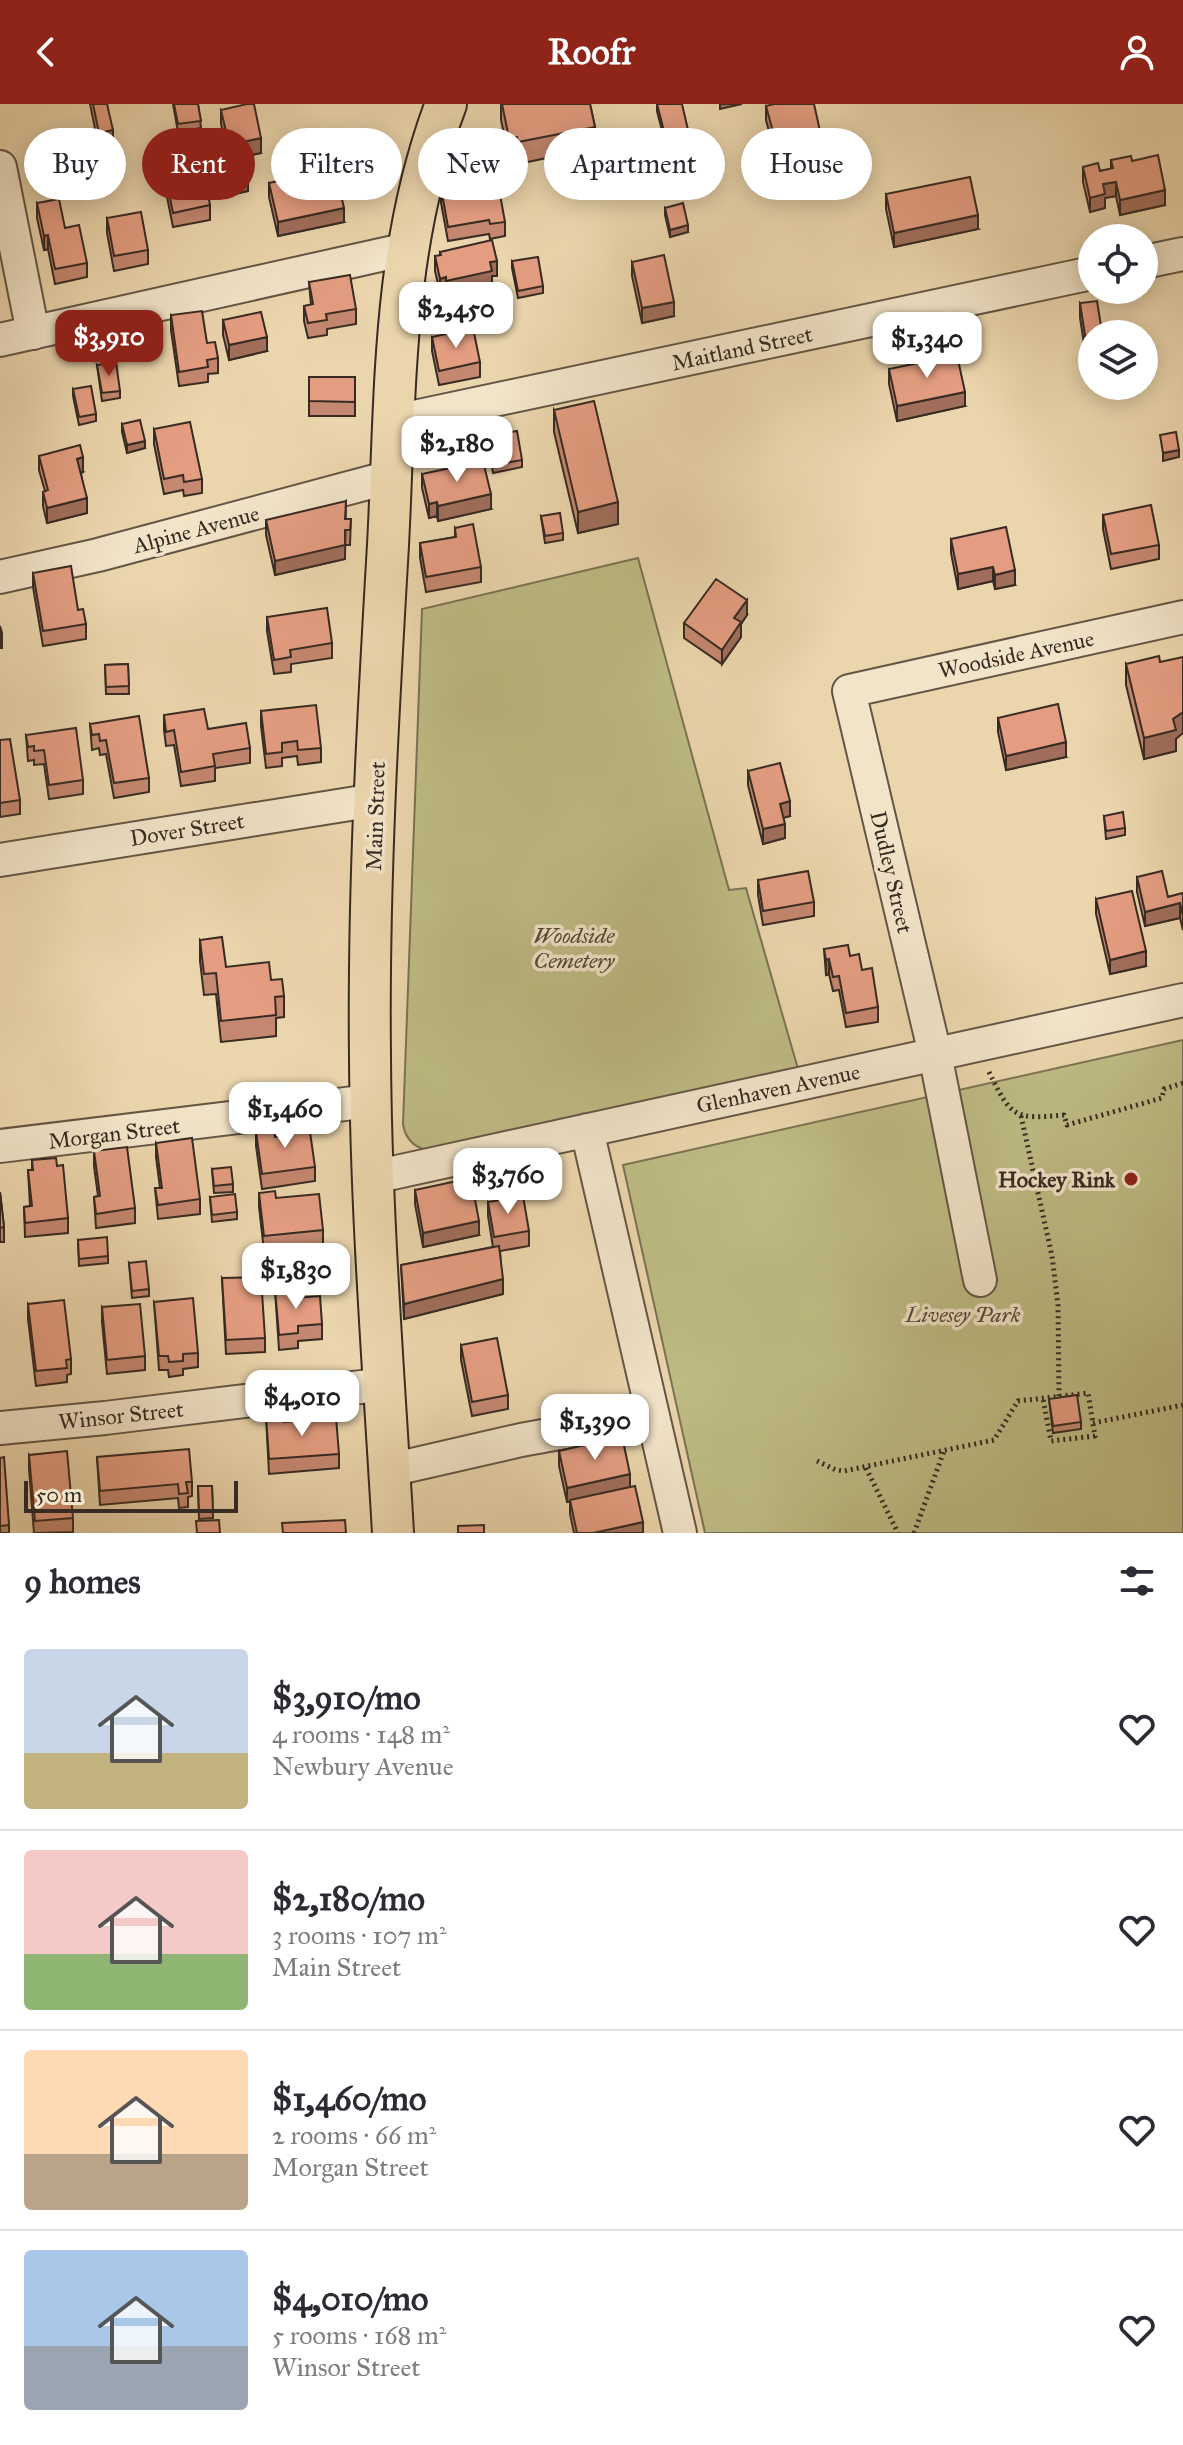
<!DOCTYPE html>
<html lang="en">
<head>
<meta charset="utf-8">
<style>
  body { margin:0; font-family:"IM FELL Great Primer",serif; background:#f2f2f3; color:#2b2b33; height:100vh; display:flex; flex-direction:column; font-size:30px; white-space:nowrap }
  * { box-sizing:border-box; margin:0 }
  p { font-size:26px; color:#7c7c81 }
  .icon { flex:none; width:44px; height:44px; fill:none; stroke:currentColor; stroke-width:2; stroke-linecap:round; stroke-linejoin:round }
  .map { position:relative; height:1429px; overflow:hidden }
  .side { display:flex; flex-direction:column; background:#fff; flex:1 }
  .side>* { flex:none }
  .top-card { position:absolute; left:24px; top:24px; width:1136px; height:72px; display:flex; gap:16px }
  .fabs { position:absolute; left:1078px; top:120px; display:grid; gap:16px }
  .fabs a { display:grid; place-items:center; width:80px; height:80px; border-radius:50%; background:#fff; box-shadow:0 4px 20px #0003; font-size:40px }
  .scale { position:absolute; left:24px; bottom:20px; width:214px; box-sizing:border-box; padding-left:8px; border:4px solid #372b23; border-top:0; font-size:22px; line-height:28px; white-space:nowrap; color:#372b23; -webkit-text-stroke:6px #f2e4c9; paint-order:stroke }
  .price { position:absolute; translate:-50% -68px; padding:0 18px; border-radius:16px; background:#fff; color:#222; font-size:26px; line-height:52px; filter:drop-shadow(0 2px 4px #0008) }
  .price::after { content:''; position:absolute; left:50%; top:48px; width:24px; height:18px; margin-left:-12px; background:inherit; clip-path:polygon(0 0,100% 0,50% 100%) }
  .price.selected { background:#8f2418; color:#fff }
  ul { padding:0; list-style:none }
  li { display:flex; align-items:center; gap:24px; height:200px; padding:0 24px }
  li+li { border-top:2px solid #e1e1e2 }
  li span { display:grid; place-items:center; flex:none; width:224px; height:160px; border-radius:8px; color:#555 }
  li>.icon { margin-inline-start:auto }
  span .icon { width:96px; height:96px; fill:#fffc; stroke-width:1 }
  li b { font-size:34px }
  h2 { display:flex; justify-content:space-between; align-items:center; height:96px; padding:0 24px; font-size:34px }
  .tag { padding:0 28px; border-radius:36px; background:#fff; box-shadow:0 4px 20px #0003; font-size:28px; line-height:72px }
  .tag.selected { background:#8f2418; color:#fff }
  header { display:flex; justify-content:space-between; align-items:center; height:104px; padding:0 24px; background:#8f2418; color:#fff; font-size:36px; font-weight:700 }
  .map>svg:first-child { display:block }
</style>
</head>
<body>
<header><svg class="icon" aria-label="back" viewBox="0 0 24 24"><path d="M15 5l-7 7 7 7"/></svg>Roofr<svg class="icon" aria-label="person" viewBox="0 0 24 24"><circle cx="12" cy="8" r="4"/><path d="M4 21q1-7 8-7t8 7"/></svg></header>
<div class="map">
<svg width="1183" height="1429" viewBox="0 0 1183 1429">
  <rect width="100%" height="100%" fill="#ebd5ac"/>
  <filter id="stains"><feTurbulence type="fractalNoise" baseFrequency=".0025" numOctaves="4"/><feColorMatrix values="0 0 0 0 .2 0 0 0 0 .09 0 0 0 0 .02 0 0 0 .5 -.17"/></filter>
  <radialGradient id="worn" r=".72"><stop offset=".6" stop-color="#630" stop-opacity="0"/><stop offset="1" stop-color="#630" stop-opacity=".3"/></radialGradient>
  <path fill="#bebb84" stroke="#7a7354" stroke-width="2" d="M638 454 729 786 746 784 798 965 426 1046C412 1042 405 1034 403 1020L422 505Z
    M1183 936V1429H705L623 1061Z"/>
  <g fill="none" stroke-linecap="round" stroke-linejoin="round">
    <g stroke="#645645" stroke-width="36">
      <path id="minor" d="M0 63 33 229
        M1144 158 1183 150
        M0 236 407 145
        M391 318 1092 169
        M0 473 98 451 390 373
        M0 756 375 696
        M587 1026 680 1429
        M0 1042 370 997
        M374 1073 1183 896
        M980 1176 935 950 849 587 1183 513
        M0 1324 105 1314 386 1280
        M390 1366 521 1336 653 1312"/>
    </g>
    <g stroke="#372b23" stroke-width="44">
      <path id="major" d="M393 1429C384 1271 371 1112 370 953 368 783 378 612 388 441 396 290 391 145 446 0"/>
    </g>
    <path stroke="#372b23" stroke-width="5" stroke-dasharray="2 4" stroke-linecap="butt" d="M989 968C1011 1013 1014 1016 1064 1011L1067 1021 1162 994 1164 985 1183 979
      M1021 1012 1052 1152 1058 1201 1059 1292
      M1093 1319 1183 1301
      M817 1357 836 1366 844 1367 994 1336 1018 1297 1088 1289 1095 1332 1051 1337 1043 1295
      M866 1364 898 1429
      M914 1429 944 1347"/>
    <use href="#minor" stroke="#f2e4c9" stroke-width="32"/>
    <use href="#major" stroke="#ebd5ac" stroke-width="40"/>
  </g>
  <path fill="#c4876f" stroke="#372b23" stroke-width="2" d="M90 0H107L113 41 99 44Z
    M173 0H198L201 24 178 28Z
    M501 0H590L595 23V44L518 60 517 54 509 55 501 16Z
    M657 0 688 33 665 38 657 7Z
    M766 2 820 42 776 53 766 16Z
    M221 6 261 49 242 53 248 87 226 92 220 63V56L229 54 221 20Z
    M50 46 93 84 58 93 50 60Z
    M654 54 682 67V74L656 78Z
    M1111 56 1132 57 1165 101 1120 111 1116 92 1105 94V104L1090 108 1083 78V63L1100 67 1111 65Z
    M165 69 210 101V116L173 123 165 83Z
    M269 79 344 118 278 132 269 93Z
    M441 84 505 118V132L490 135 489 130 448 137 441 99Z
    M886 90 978 125 894 143 886 105Z
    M37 99 65 124 87 159V173L55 180 48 145 44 146 37 114Z
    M665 104 688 128 670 133 665 111Z
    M107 114 148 146V160L114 167 107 129Z
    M440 148 497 172H492V182L446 192V188L440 189 435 167V152H440Z
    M512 157 543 182V189L518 194 512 164Z
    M632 158 674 212 642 219 632 172Z
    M309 178 356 205V220L327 225V231L308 234 304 217V202L311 201Z
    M1080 199 1101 222 1092 230V271L1089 272 1080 214Z
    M171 211 207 239 218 254V269L208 270V278L179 282 171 226Z
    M223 216 267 247 229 256 223 231Z
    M432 233 480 258V273L439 281 432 247Z
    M97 261 120 287V294L102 297Z
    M889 265 965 302 897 317 889 280Z
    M309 273H355V312H309Z
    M73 285 96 310V317L79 321 73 292Z
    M554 306 618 420 578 429 554 328Z
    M122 320 145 344 127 349 122 328Z
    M154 325 202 375V389L184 392 183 386 164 390 154 340Z
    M488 332 522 356V363L493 369 488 339Z
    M39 352 83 368 81 369 87 409 47 419 43 402V388L45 387 39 366Z
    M422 370 491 405 438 417 437 412 429 414 422 384Z
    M1103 411 1159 441V455L1111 465 1103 425Z
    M541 412 563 429V436L545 439Z
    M351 415 350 441H345V455L275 471 266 431V416Z
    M455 424 481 463V478L426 488 420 454V439L455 433Z
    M951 435 1015 481 995 485 993 477 958 485 951 449Z
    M33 469 78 506 86 520V535L43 542 33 483Z
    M747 511 741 520V533L722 560 684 534V519Z
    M267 513 332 539V554L291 560V568L274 570 267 527Z
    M0 522 2 529V544H0Z
    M128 560 129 590H106L105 561Z
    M1126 560 1176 635V647L1144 655 1126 581Z
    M261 607 321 644V658L298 661 297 652 282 654V662L266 664 261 622Z
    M164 611 208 625 250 644V659L215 664V677L181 682 174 641 166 642 164 626Z
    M998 614 1066 653 1006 666 998 628Z
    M90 620 149 674V688L114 694 106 650 100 651 99 644 92 646Z
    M26 631 83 676V690L49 695 44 660 34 661V656L28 657Z
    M0 636 20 696V710L0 713Z
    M748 667 790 712 783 714 785 734 763 740 748 681Z
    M1104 712 1125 724V731L1106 735Z
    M1137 773 1168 793 1183 789V826L1180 814 1145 822 1137 788Z
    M758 776 814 798V812L763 821 758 791Z
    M1096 795 1146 862 1110 870 1096 810Z
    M200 836 226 863 271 876 284 892V913L276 914V932L221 938 216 890 204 891 200 857Z
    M824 845 850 852 862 866 878 903V918L846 923 839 886 833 887 829 870 826 871Z
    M283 1021 315 1063V1077L262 1085 256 1042V1028L275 1033 283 1032Z
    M156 1039 200 1095V1110L158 1115 155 1084H160L156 1053Z
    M94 1047 135 1104V1119L96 1124 94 1093 98 1092 94 1062Z
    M32 1056 57 1062 68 1114V1129L25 1133 24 1103 30 1102 28 1066H32Z
    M212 1065 233 1080V1088L214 1089Z
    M415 1086 479 1131 423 1143 415 1100Z
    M0 1088 4 1123V1138H0Z
    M259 1089 276 1094 323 1126V1140L264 1147 259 1103Z
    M210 1093 237 1108V1115L212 1118Z
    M488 1098 529 1127V1142L500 1147 503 1190 404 1215 401 1161 493 1143 488 1112Z
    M78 1136 108 1152V1159L79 1162Z
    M129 1159 149 1185V1192L132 1194Z
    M222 1174 265 1234V1248L226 1250Z
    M275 1186 295 1194 322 1220V1235L298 1237V1244L279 1246Z
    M154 1198 198 1249V1263L183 1265V1271L169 1273 168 1266H159Z
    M28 1200 71 1255V1270L67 1271V1278L36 1282 28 1215Z
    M102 1203 145 1252V1266L107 1270 102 1218Z
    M461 1241 508 1291V1305L472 1312 461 1256Z
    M1049 1295 1081 1318V1325L1053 1329Z
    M266 1312 284 1318 339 1350V1364L269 1370Z
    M559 1347 643 1429H574L570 1410V1398H567L559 1362Z
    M29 1351 73 1414V1428L34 1429 29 1365Z
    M97 1353 192 1378V1392L188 1393V1403L179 1404 178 1394 100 1401Z
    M0 1354 9 1421V1429H0Z
    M198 1382H212L213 1414 199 1415Z"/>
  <path fill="#a06e5a" stroke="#372b23" stroke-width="2" d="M720 0H742L720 5Z
    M113 26V41L99 44V29Z
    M688 26V33L665 38V31Z
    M820 27V42L776 53V39Z
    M261 34V49L229 56V41Z
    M93 70V84L58 93V78Z
    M1116 78V92L1105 94V104L1090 108V94L1103 80Z
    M248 80V87L226 92V84Z
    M1165 86V101L1120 111V96Z
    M344 104V118L278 132V118Z
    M978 111V125L894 143V129Z
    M688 121V128L670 133V126Z
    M48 131V145L44 146V132Z
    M497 157V172H492V182L446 192V177L490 158Z
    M446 173V188L440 189V175Z
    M674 198V212L642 219V204Z
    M267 233V247L229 256V241Z
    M965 288V302L897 317V302Z
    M145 337V344L127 349V341Z
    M1179 346V353L1163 357V349Z
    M83 353V368L77 370V355Z
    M491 390V405L438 417V402Z
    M87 394V409L47 419V404Z
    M346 397 345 455 275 471V457Z
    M437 398V412L429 414V400Z
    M618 398V420L578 429V408Z
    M993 463V477L958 485V470Z
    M1015 466V481L995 485V471Z
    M747 496V511L741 520V533L722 560V546L734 514Z
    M1183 608V629L1176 635V647L1144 655V634Z
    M1066 638V653L1006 666V652Z
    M790 697V712L780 715V700Z
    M785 720V734L763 740V725Z
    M1180 799V814L1145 822V808Z
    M1146 847V862L1110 870V856Z
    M829 855V870L826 871V856Z
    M479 1117V1131L423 1143V1129Z
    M503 1175V1190L404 1215V1200Z
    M630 1370V1384L567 1398V1384Z
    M643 1418V1429H593Z"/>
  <path fill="#e49d81" stroke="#372b23" stroke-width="2" d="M93 0H107L113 26 99 29Z
    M174 0H198L201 17 178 20Z
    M247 0H254L261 34 229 41 221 6Z
    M502 0H590L595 23 518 38 517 33 509 34Z
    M657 0H682L688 26 665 31Z
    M774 0H814L820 27 776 39 766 2Z
    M86 38 93 70 58 78 50 46Z
    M680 50 682 67 656 71 654 54Z
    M241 51 248 80 226 84 220 56Z
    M1158 51 1165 86 1120 96 1116 78 1103 80 1105 90 1090 94 1083 63 1098 59 1100 67 1113 64 1111 56 1131 52 1132 57Z
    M203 61 210 101 173 109 165 69Z
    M335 64 344 104 278 118 269 79Z
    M970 73 978 111 894 129 886 90Z
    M497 74 505 118 490 120 489 116 448 123 441 84Z
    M59 95 65 124 79 121 87 159 55 165 48 131 44 132 37 99Z
    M683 99 688 121 670 126 665 104Z
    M141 108 148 146 114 152 107 114Z
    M492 136 497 157 490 158 492 167 446 177V173L440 175 435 152 441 151 440 148Z
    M664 151 674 198 642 204 632 158Z
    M538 153 543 182 518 187 512 157Z
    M350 171 356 205 326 210 327 216 308 219 304 202 313 200 309 178Z
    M1097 197 1101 222 1124 219 1125 230H1092V257H1089L1080 199Z
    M202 207 207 239 215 238 218 254 207 256 208 263 179 268 171 211Z
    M261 208 267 233 229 241 223 216Z
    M473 224 480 258 439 267 432 233Z
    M957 251 965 288 897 302 889 265Z
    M116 258 120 287 102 289 97 261Z
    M309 273H355V298L309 297Z
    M91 282 96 310 79 313 73 285Z
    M594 297 618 398 578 408 554 306Z
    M140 316 145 337 127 341 122 320Z
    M190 318 202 375 184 378 183 371 164 375 154 325Z
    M517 327 522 356 493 361 488 332Z
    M1176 328 1179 346 1163 349 1160 331Z
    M80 341 83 353 77 355 87 394 47 404 43 388 48 386 39 352Z
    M483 357 491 390 438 402 437 398 429 400 422 370Z
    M346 397 345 415H351L350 426H345V441L275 457 266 416Z
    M1151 401 1159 441 1111 450 1103 411Z
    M560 409 563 429 545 432 541 412Z
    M473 420 481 463 426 473 420 439 456 433 455 424Z
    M1006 423 1015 466 995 471 993 463 958 470 951 435Z
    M71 462 78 506 83 505 86 520 43 527 33 469Z
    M716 475 747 496 734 514 741 518 722 546 684 519Z
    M327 504 332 539 290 546 291 553 274 556 267 513Z
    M1159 552 1160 558 1183 553V608L1173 615 1176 626 1144 634 1126 560Z
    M128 560 129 582 106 583 105 561Z
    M1058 600 1066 638 1006 652 998 614Z
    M316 601 321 644 298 646 297 637 282 639V648L266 650 261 607Z
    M204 605 208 625 246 619 250 644 213 650 215 662 181 668 174 626 166 628 164 611Z
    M139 612 149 674 114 679 106 636 100 637 99 630 92 631 90 620Z
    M76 624 83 676 49 681 44 646 34 647V642L28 643 26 631Z
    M10 635 20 696 0 699V636Z
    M780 659 790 697 780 700 785 720 763 725 748 667Z
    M1123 708 1125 724 1106 727 1104 712Z
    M808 767 814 798 763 807 758 776Z
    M1162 767 1168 793 1183 789V812L1180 799 1145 808 1137 773Z
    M1132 787 1146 847 1110 856 1096 795Z
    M222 833 226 863 269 858 271 876 282 875 284 892 275 893 276 911 221 917 216 869 204 870 200 836Z
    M848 841 850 852 859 850 862 866 872 864 878 903 846 909 839 872 833 873 829 855 826 856 824 845Z
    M302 1018 304 1029 310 1028 315 1063 262 1070 256 1028 274 1025 275 1033 284 1032 283 1021Z
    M192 1034 200 1095 158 1101 155 1084H162L156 1039Z
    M127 1043 135 1104 96 1110 94 1093 100 1092 94 1047Z
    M56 1054 57 1062 63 1061 68 1114 25 1119 24 1103 32 1102 28 1066H33L32 1056Z
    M231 1063 233 1080 214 1082 212 1065Z
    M471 1074 479 1117 423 1129 415 1086Z
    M275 1087 276 1094 319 1090 323 1126 264 1132 259 1089Z
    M0 1088 4 1123 0 1124Z
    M235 1090 237 1108 212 1111 210 1093Z
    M523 1092 529 1127 494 1133 488 1098Z
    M107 1133 108 1152 79 1155 78 1136Z
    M499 1142 503 1175 404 1200 401 1161Z
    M146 1157 149 1185 132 1187 129 1159Z
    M261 1173 265 1234 226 1236 222 1174Z
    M295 1185V1194L320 1192 322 1220 298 1222V1229L279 1231 275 1186Z
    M193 1194 198 1249 183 1250V1257L169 1258 168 1252H159L154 1198Z
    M64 1196 71 1255 66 1256 67 1264 36 1267 28 1200Z
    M140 1200 145 1252 107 1256 102 1203Z
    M497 1234 508 1291 472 1298 461 1241Z
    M1077 1291 1081 1318 1053 1322 1049 1295Z
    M266 1312H283L284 1318 336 1313 339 1350 269 1355Z
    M622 1332 630 1370 567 1384 559 1347Z
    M189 1345 192 1378H186L188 1389 179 1390 178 1380 100 1387 97 1353Z
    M67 1347 73 1414 35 1417 29 1351Z
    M4 1353 9 1421 0 1422V1354Z
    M198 1382H212L213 1407H199Z
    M635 1382 643 1418 593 1429H577L570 1396Z
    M219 1416 220 1429H197L196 1417Z
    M345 1416 346 1429H283L282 1419Z
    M484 1421V1429H458V1422Z"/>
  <circle fill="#8f2418" stroke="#f2e4c9" stroke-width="3" cx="1131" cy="1075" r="8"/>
  <g text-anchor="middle" stroke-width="7" stroke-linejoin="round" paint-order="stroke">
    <g font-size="22" fill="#372b23" stroke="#f2e4c9">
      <text transform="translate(742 244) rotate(-12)" y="8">Maitland Street</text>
      <text transform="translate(196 425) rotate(-15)" y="8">Alpine Avenue</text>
      <text transform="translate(1016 550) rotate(-12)" y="8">Woodside Avenue</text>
      <text transform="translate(375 712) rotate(-88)" y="8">Main Street</text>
      <text transform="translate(187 725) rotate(-9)" y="8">Dover Street</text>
      <text transform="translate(892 768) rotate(77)" y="8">Dudley Street</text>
      <text transform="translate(778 984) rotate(-12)" y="8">Glenhaven Avenue</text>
      <text transform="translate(114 1029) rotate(-7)" y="8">Morgan Street</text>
      <text transform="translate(121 1311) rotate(-6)" y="8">Winsor Street</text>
    </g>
    <g font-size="22" font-style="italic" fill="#524836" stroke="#f2e4c9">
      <text x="574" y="839">Woodside<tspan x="574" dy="25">Cemetery</tspan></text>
      <text x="963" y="1218">Livesey Park</text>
    </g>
    <g font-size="22" font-weight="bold" fill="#372b23" stroke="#f2e4c9" text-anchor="end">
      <text x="1115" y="1083">Hockey Rink</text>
    </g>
  </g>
  <rect width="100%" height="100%" filter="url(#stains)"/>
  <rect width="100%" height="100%" fill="url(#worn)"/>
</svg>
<div class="fabs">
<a><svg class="icon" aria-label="locate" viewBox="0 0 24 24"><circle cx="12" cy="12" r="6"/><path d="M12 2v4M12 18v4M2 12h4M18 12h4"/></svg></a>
<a><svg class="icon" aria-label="layers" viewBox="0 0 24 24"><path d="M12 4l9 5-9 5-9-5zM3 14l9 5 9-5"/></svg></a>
</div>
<div class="scale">50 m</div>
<b class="price" style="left:456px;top:246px">$2,450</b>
<b class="price selected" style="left:109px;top:274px">$3,910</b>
<b class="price" style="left:927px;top:276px">$1,340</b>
<b class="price" style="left:457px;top:380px">$2,180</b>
<b class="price" style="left:285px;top:1046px">$1,460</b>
<b class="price" style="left:508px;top:1112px">$3,760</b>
<b class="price" style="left:296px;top:1207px">$1,830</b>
<b class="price" style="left:302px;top:1334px">$4,010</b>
<b class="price" style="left:595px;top:1358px">$1,390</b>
<div class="top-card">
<a class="tag">Buy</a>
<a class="tag selected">Rent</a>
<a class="tag">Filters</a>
<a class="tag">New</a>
<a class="tag">Apartment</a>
<a class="tag">House</a>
</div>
</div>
<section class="side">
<h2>9 homes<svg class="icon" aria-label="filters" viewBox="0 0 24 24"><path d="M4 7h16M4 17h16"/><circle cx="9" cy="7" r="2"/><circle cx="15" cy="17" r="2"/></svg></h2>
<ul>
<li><span style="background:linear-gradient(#c9d6e8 65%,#c2b280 0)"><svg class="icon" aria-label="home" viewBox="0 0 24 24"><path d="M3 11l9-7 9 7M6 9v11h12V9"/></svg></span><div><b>$3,910/mo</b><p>4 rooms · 148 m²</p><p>Newbury Avenue</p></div><svg class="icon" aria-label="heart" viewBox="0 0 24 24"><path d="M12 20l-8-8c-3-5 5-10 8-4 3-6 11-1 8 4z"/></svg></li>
<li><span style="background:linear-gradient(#f6c9c9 65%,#8fb573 0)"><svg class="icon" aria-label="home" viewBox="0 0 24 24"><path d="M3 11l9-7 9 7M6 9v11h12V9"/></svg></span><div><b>$2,180/mo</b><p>3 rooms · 107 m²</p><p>Main Street</p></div><svg class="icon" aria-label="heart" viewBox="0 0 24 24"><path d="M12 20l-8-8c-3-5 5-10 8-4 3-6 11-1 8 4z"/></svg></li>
<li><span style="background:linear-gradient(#ffd9b3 65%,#b9a48a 0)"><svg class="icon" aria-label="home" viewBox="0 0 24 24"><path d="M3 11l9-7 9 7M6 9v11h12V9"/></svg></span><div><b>$1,460/mo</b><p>2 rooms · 66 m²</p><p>Morgan Street</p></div><svg class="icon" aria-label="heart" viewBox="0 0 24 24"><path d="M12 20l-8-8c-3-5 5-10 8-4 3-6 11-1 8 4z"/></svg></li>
<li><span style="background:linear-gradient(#a9c7e8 60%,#9aa5b1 0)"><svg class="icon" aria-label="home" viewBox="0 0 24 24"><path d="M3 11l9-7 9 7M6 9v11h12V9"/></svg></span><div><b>$4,010/mo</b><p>5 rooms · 168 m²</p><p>Winsor Street</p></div><svg class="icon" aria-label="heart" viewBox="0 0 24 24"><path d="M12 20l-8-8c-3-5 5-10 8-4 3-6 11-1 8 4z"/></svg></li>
</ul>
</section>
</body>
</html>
